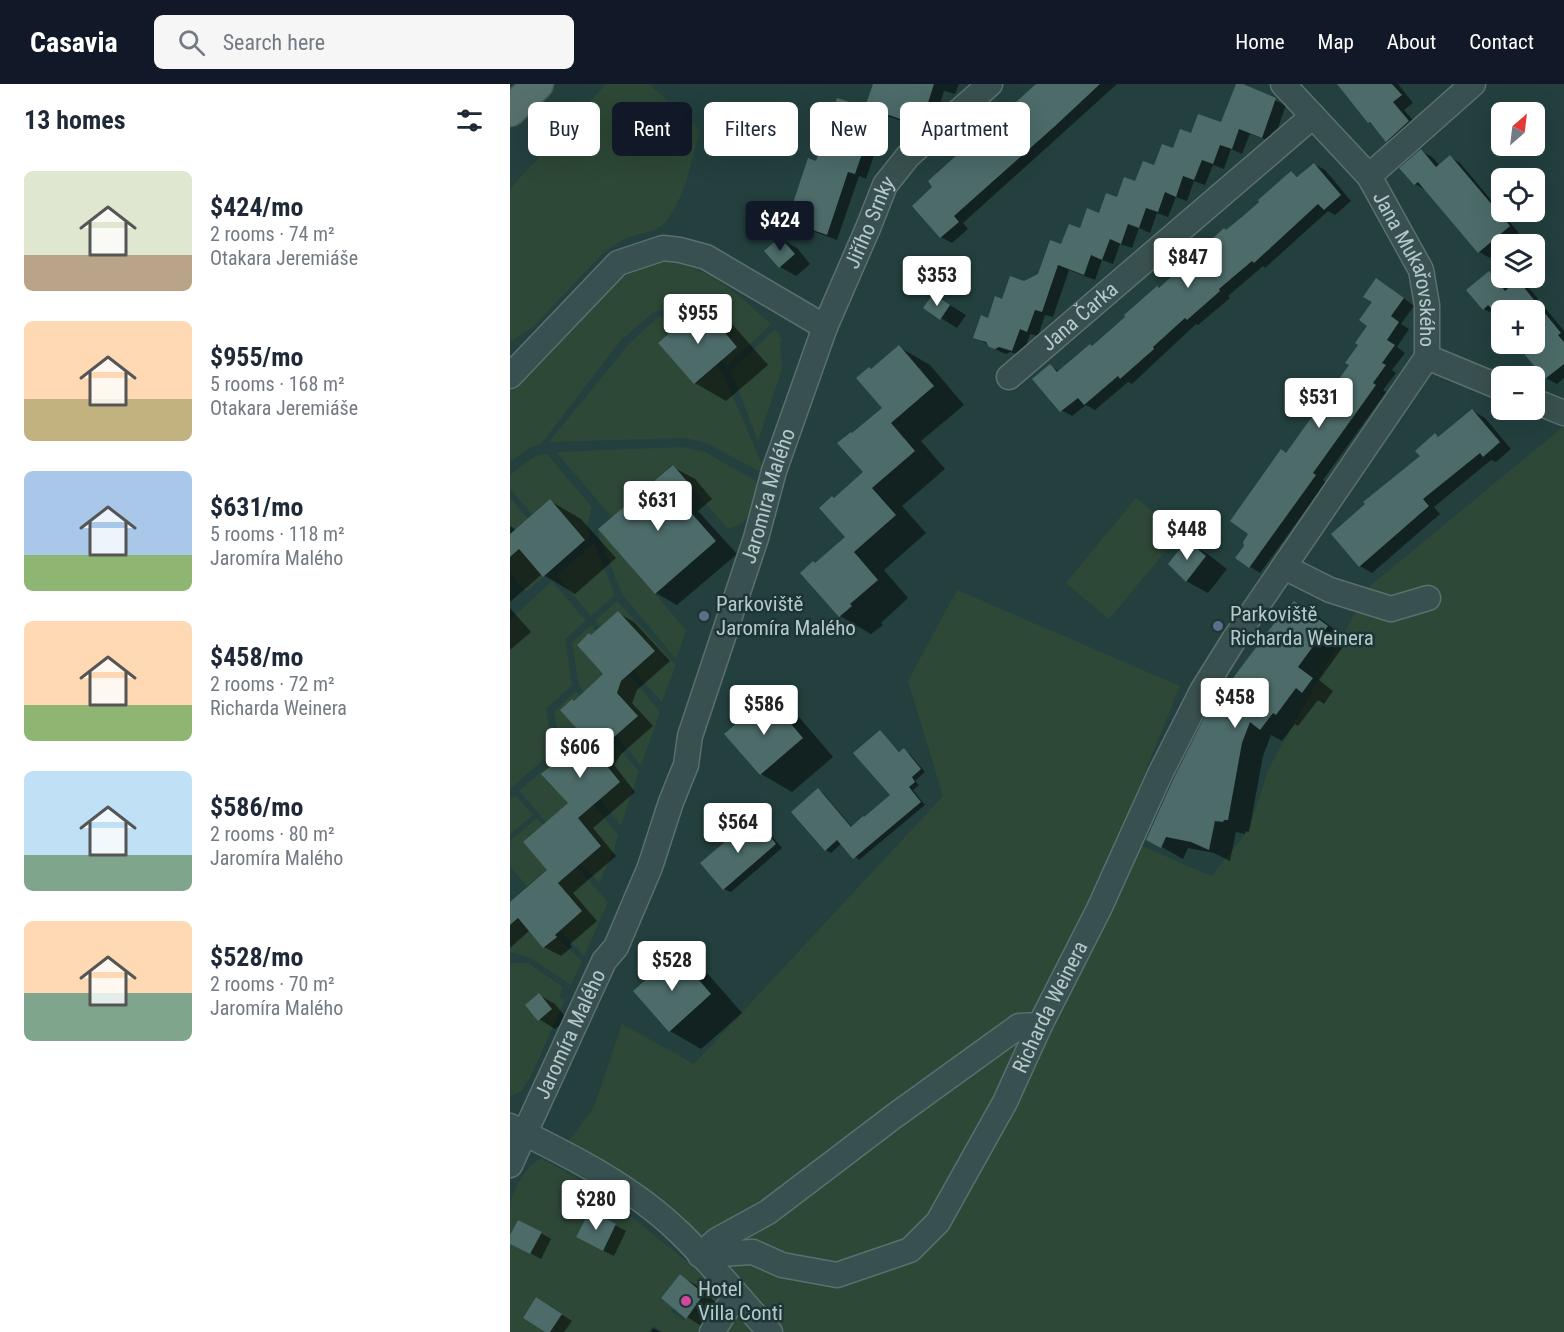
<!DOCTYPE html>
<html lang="en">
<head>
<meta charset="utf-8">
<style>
  body { margin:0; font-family:"Roboto Condensed",sans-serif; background:#f6f6f7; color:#1f2937; height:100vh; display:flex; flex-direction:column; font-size:22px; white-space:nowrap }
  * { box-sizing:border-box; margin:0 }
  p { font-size:20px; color:#747a83 }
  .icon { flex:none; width:33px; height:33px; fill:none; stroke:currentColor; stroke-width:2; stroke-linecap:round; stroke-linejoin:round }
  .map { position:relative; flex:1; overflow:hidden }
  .drawer { display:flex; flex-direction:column; background:#fff; width:510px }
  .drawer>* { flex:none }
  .hud { position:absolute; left:18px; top:18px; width:570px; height:54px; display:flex; gap:12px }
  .needle { width:39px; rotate:28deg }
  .fabs { position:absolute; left:981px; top:18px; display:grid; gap:12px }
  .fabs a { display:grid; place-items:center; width:54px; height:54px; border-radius:9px; background:#fff; box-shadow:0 6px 24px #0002; font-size:30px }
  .price { position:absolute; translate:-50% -51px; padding:0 14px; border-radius:6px; background:#fff; color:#222; font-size:20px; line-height:39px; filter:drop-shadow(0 2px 3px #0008) }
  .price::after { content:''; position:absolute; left:50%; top:36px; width:18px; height:14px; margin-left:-9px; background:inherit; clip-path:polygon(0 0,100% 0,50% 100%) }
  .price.current { background:#111827; color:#fff }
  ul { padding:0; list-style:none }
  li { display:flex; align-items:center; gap:18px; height:150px; padding:0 24px }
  li span { display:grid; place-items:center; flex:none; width:168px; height:120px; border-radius:9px; color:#555 }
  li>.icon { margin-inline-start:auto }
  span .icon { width:72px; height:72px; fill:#fffc; stroke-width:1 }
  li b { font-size:26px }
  h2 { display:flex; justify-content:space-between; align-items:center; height:72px; padding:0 24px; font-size:26px }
  .tag { padding:0 21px; border-radius:9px; background:#fff; box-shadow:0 6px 24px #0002; font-size:21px; line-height:54px }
  .tag.current { background:#111827; color:#fff }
  header { display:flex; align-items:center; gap:36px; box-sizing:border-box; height:84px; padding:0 30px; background:#111827; color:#fff }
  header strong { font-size:28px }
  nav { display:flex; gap:33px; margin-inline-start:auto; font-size:21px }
  .search { width:420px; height:54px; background:#f6f6f7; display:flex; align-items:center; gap:15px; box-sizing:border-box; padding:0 21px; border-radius:9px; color:#747a83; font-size:22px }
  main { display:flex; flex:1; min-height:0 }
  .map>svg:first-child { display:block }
</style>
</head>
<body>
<header>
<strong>Casavia</strong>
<div class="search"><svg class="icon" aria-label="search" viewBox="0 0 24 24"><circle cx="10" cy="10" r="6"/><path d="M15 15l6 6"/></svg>Search here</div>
<nav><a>Home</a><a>Map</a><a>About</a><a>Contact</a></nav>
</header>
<main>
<section class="drawer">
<h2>13 homes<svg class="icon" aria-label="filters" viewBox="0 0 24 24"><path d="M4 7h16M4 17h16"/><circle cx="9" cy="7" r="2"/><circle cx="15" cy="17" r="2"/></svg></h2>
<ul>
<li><span style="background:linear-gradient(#dfe7d0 70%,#b9a48a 0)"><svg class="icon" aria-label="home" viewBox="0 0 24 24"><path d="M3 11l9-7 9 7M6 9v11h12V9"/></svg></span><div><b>$424/mo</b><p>2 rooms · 74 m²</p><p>Otakara Jeremiáše</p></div></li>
<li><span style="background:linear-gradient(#ffd9b3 65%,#c2b280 0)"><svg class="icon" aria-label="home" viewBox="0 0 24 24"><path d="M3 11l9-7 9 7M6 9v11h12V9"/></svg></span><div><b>$955/mo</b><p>5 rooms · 168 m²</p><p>Otakara Jeremiáše</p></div></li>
<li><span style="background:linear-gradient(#a9c7e8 70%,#8fb573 0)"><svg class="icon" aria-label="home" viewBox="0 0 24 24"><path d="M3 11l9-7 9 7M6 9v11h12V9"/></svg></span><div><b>$631/mo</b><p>5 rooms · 118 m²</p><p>Jaromíra Malého</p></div></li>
<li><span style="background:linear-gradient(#ffd9b3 70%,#8fb573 0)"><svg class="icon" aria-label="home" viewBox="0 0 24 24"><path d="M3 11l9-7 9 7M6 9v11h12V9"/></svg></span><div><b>$458/mo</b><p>2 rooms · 72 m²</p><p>Richarda Weinera</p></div></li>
<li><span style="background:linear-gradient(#bfe0f5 70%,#7fa58c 0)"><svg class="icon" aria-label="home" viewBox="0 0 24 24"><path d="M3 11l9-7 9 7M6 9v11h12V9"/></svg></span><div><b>$586/mo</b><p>2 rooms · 80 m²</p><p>Jaromíra Malého</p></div></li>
<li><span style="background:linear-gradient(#ffd9b3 60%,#7fa58c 0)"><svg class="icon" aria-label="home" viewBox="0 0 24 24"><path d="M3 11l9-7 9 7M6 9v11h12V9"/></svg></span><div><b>$528/mo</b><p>2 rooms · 70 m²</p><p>Jaromíra Malého</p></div></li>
</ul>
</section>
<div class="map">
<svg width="1054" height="1248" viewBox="0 0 1054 1248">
  <rect width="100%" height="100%" fill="#23403e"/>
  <path fill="#2d4837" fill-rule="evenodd" d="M96 0H139L190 46C182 74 174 122 151 142 142 149 130 149 120 153 110 157 101 163 92 170L23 243 0 258V105Z
    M153 178C199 181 228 211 261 240L217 282 209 274 216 268 219 270 227 263 192 221 176 234 178 237 171 243 157 226 145 227 111 256 31 360 19 364 0 378V306L103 200C119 188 134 182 153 178Z
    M148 233H152L165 248 157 251 148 259 184 299 200 287 197 283 204 278 212 288 255 387 250 388 197 359 174 354 39 358 119 260Z
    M265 245 273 256 270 258 272 285 248 357 221 287Z
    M1054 342V1248H203L220 1209 167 1155 44 1078 84 1023 112 940 184 980 433 712 398 597 447 506 670 602 609 752 701 792 739 746 758 686 860 502Z
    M173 363 195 368 246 397 248 402 237 435 229 441 218 445 162 381 102 433 46 368Z
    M37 370 82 423 77 441 80 451 75 455 64 443 62 444 40 415 22 430 0 405V391L25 372Z
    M0 414 18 434 0 449Z
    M626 414 670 450 599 535 556 499Z
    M89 445 176 546 166 575 112 510 88 450Z
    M84 459 105 511 81 532 47 492Z
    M11 463 33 493 16 508 0 489V473Z
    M42 497 76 537 55 555 62 601 36 625 43 667 0 705V536Z
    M107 517 166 581 152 618 123 586 144 566 133 554 131 555 108 527 90 543 85 537Z
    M81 541 86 547 81 551 79 550 67 561 93 590 74 608 69 602 62 559Z
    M119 590 150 628 131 681 106 652 128 632 101 606Z
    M66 607 70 611 64 616 62 614 50 626 76 655 56 672 52 667 44 628Z
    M101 656 129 687 111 742 90 715 109 697 99 684 84 672Z
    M49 672 52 675 46 681 44 679 32 690 58 719 36 738 9 707Z
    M5 711 23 731 0 751V715Z
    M84 720 108 751 104 766 89 799 71 779 65 736Z
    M27 734 33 741 13 759 39 784 17 802 0 782V757Z
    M67 783 98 818 74 872 50 846 72 826 61 814 58 815 46 801Z
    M7 834 33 864 46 853 72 877 61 901 21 874 0 868V841Z
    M0 879H18L53 903 49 914 55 916 20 994 11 1007 0 1013Z
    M32 1075 62 1091 109 1123 195 1192 186 1204 169 1190 151 1214 163 1224 161 1227 174 1237 183 1226 187 1228 192 1222 188 1218 203 1199C216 1214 198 1234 190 1248H153L143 1242 139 1248H40L51 1229 26 1213 13 1234 35 1248H0V1160L20 1170 32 1148 8 1136 0 1151C0 1141 0 1131 0 1121 2 1108 18 1077 32 1075ZM80 1126 106 1140 93 1167 66 1153Z"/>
  <path fill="#0007" d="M377 0H449L445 10 434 7 428 27 416 23 409 43 377 32 356 95 349 92 327 156 289 142 279 136 307 79Z
    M528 0H607L453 139 458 145 442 159 431 153 404 122Z
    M727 0 776 21 763 58 740 50 732 70 721 65 714 85 703 81 695 101 684 97 677 117 666 113 658 133 647 129 640 149 629 144 622 164 610 160 603 180 592 176 585 196 559 186 543 233 535 231 528 252 520 250 513 272 500 268 496 270 491 268 465 253 493 217 514 199 529 191 552 162 664 66 682 51 712 40Z
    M828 0H888L903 19 894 26 911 45 890 64 877 56 859 38Z
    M911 67 922 73 930 82 940 73 950 79 1009 149 995 160H992V164L980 174 969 168 916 106 905 100Z
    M804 80 815 86 841 117 825 131 818 127 755 184 753 182 718 212 720 214 688 241 686 240 622 300 618 298 585 326 576 321 562 332 551 326 540 282 550 288 583 263 717 147 781 89 789 93Z
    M271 155 287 164 300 180 286 192 270 183Z
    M979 189 989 195 999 206 1009 198 1019 204 1054 247V294L1047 300 1036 294 1006 260H1024V226H992V239L985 231 974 225Z
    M877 202 904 222 891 240 899 245 887 263 895 269 882 286 886 289 873 306 876 308 813 396 816 398 750 489 739 482 735 463 777 370 841 281Z
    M440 221 456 231 447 244 415 224Z
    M192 223 223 241 258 281 216 317 185 299Z
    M389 263 420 281 454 321 411 357 435 385 392 422 416 449 374 486 398 514 371 539 373 541 361 550 330 532 292 489 306 480 337 453 324 415 355 389 343 351 374 324 362 286Z
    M963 327 975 334 1001 365 986 378 981 376 924 423 930 430 862 489 850 482 857 421 912 372 925 351 930 354Z
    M163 383 185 395 202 415 188 427 227 470 167 521 146 509Z
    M40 417 71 435 106 474 65 510 32 490 0 518V442L6 446Z
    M678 458 699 471 717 485 698 509 676 497Z
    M784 519 806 531 838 556 809 596 823 607 814 620 808 616 788 642 785 640 772 657 761 651 753 672 739 748 735 747V750L726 748 720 777 704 769 678 764 673 775 638 755 721 600Z
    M0 524 21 548 0 566Z
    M108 529 124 538 160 577 127 606 122 619 143 642 111 670 104 681 125 708 83 744 106 772 63 809 87 837 60 860 62 863 51 872 34 863 20 846 0 864V820L39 786 60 720 47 682 78 655 65 618 96 590 82 553Z
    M258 615 289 633 323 673 282 708 251 690 216 650Z
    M370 648 391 669 394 666 399 669 415 688 405 697 409 701 403 706 415 721 349 776 332 759 321 769 316 766 308 706 313 709 342 743 355 735 382 711Z
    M244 735 250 738 272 764 221 808 214 805Z
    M166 871 197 889 232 929 191 965 160 947Z
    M29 911 45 920 57 935 45 945 29 935Z
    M80 1128 116 1147 104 1172 78 1159Z
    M31 1149 41 1155 31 1175 0 1158V1154Z
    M170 1192 186 1201 209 1221 193 1243 177 1233Z
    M37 1221 62 1237 54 1248H37Z
    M143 1244 151 1248H141Z"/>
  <path fill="#4c6b69" d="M363 0H424L417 22 406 18 399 38 367 27 345 90 338 88 317 151 277 137 298 74 306 77 327 14 355 23Z
    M526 0H590L544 43 444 132 449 138 430 154 402 122 422 103 418 97Z
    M726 0H733L766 14 752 54 729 45 722 65 710 61 703 80 692 76 684 96 673 92 666 113 655 108 648 128 636 124 629 144 618 140 611 160 600 155 592 176 581 171 574 191 548 181 532 228 525 226 517 248 510 245 502 267 489 263 485 265 479 263 476 258 463 254 471 231 478 234 485 212 492 215 500 192 514 197 528 190 540 156 551 160 559 140 570 144 577 124 589 129 596 109 607 113 614 93 625 97 633 77 644 81 652 60 663 64 670 45 681 49 688 30 711 38Z
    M827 0H882L892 11 883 18 899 37 876 58 860 38 858 39Z
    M911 65 926 83 940 71 1000 142 968 169 908 98 904 101 889 84Z
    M804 79 831 111 814 126 808 120 744 179 742 177 709 205 710 207 677 236 675 234 643 263 644 265 610 295 608 292 574 321 568 314 550 328 522 295 540 280 547 288 580 260 582 262 615 233 614 231 647 202 649 204 714 144 716 146 733 132 749 118 748 116 781 87 787 93Z
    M270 153 285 170 269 184 254 167Z
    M979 187 995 207 1008 196 1051 249 1048 251 1054 258V280L1035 295 1006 260H1024V226H983L978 221 973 226 956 206Z
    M866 194 894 214 881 232 889 238 877 256 885 261 872 279 876 281 863 299 866 301 803 389 806 391 739 484 725 474 734 462 733 458 738 450 720 437 771 365 776 369 839 281 835 279 848 261 845 259 857 242 849 236 862 218 853 213Z
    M423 210 440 221 430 236 413 224Z
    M192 221 227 263 184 300 148 259Z
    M389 261 424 302 381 339 405 367 362 404 386 431 344 468 368 496 340 520 342 522 329 533 290 489 303 477 305 479 335 453 309 424 322 412 324 414 353 388 327 359 341 348 342 349 372 324 346 294 359 283 361 285Z
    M962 325 990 358 973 373 970 369 913 415 919 422 849 483 821 450 855 420 853 418 910 372 905 367 925 349 928 353Z
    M163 381 181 402 168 414 206 457 145 510 88 445Z
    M40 415 75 456 33 493 9 465 0 473V450Z
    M677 456 696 472 676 498 658 480Z
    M784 517 818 542 788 583 803 594 792 609 786 604 766 631 763 629 750 646 740 638 732 659 718 736H714L713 738 705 737 699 766 681 758 656 753 651 764 636 756 663 696 704 614 717 595 720 598 772 529 774 531Z
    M108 527 145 567 111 597 107 609 128 632 95 661 88 671 110 698 68 734 91 762 48 799 72 827 45 851 47 853 33 864 8 834 0 841V818L37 786 13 758 58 719 31 690 45 679 46 681 76 655 50 626 62 615 64 617 93 590 67 561 79 549 81 551Z
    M258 613 293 654 250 691 214 650Z
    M370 646 389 668 394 664 411 685 402 693 405 698 399 703 411 718 343 775 327 756 315 767 281 728 308 704 341 743 353 732 354 733 380 711 343 669Z
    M244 733 266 760 213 806 190 779Z
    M166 869 201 910 159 948 123 907Z
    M29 909 42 925 28 937 15 921Z
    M80 1126 106 1140 93 1167 66 1153Z
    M8 1136 32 1148 20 1170 0 1160V1151Z
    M170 1190 194 1210 176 1235 151 1214Z
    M26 1213 52 1230 40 1248H35L13 1234Z"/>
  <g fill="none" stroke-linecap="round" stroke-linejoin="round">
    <g stroke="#59706f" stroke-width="27">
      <g id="minor">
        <path id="s1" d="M773 0 859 92 911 186 917 221V273"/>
        <path d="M859 92 963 0"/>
        <path d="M917 273 992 304"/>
        <path d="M0 292 108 179 153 164 170 166 196 173 315 243"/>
        <path id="s2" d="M499 293 803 32"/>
        <path d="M1024 317 1054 329"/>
        <path d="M774 483 820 506 881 525 918 514"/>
        <path d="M0 1042C59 1071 122 1102 170 1149 202 1180 230 1215 260 1248"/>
        <path id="s3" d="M0 1081 94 877 106 863 140 783 161 718 176 681 180 652 246 454 264 387 315 243 358 144 375 101 398 72 480 0"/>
        <path id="s4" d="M190 1171 243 1168 272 1181 327 1191 400 1166 428 1138 495 1018 530 941 589 825 650 690 692 607 725 554 917 273"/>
        <path d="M190 1171 207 1156 258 1128 383 1033 509 942 530 941"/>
        <path d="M202 1248 226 1211"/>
      </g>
    </g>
    <g stroke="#445c5b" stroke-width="33">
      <path id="major" d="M0 27 28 0"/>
    </g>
    <use href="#minor" stroke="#38504f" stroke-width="24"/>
    <use href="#major" stroke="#56706e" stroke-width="30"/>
  </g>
  <g fill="#5c6f8a" stroke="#1d3534" stroke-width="2">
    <circle cx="194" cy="532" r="6"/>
    <circle cx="708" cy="542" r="6"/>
  </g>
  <circle fill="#d1479c" stroke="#1d3534" stroke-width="2" cx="176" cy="1217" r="6"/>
  <g text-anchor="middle" stroke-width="5" stroke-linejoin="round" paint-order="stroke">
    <g font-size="21" fill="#b4caca" stroke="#1d3534">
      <text dy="7" stroke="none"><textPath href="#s3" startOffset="1012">Jiřího Srnky</textPath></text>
      <text dy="7" stroke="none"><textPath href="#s1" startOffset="228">Jana Mukařovského</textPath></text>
      <text dy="7" stroke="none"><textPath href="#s2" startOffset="93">Jana Čarka</textPath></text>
      <text dy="7" stroke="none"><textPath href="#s3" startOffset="720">Jaromíra Malého</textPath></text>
      <text dy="7" stroke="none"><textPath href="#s4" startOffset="500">Richarda Weinera</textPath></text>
      <text dy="7" stroke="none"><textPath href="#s3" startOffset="144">Jaromíra Malého</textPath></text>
    </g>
    <g font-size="21" fill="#b4caca" stroke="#1d3534" text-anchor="start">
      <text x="206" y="527">Parkoviště<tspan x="206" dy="24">Jaromíra Malého</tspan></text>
      <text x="720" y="537">Parkoviště<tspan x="720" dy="24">Richarda Weinera</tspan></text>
      <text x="188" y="1212">Hotel<tspan x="188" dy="24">Villa Conti</tspan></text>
    </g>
  </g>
</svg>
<div class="fabs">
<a><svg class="needle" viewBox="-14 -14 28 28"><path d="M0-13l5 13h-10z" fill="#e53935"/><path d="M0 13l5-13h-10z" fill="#747a83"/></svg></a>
<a><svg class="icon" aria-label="locate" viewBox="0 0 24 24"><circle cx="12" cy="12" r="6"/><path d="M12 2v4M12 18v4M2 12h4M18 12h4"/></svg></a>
<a><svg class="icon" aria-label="layers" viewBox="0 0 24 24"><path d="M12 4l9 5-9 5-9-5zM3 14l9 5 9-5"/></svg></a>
<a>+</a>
<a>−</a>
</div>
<b class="price current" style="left:270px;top:168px">$424</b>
<b class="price" style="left:678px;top:205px">$847</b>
<b class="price" style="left:427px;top:223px">$353</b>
<b class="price" style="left:188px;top:261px">$955</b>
<b class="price" style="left:809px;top:345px">$531</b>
<b class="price" style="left:148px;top:448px">$631</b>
<b class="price" style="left:677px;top:477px">$448</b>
<b class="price" style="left:725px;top:645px">$458</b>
<b class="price" style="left:254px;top:652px">$586</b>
<b class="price" style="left:70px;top:695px">$606</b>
<b class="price" style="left:228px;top:770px">$564</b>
<b class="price" style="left:162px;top:908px">$528</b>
<b class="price" style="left:86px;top:1147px">$280</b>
<div class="hud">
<a class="tag">Buy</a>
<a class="tag current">Rent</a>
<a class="tag">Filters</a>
<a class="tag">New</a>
<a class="tag">Apartment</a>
</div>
</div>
</main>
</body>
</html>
